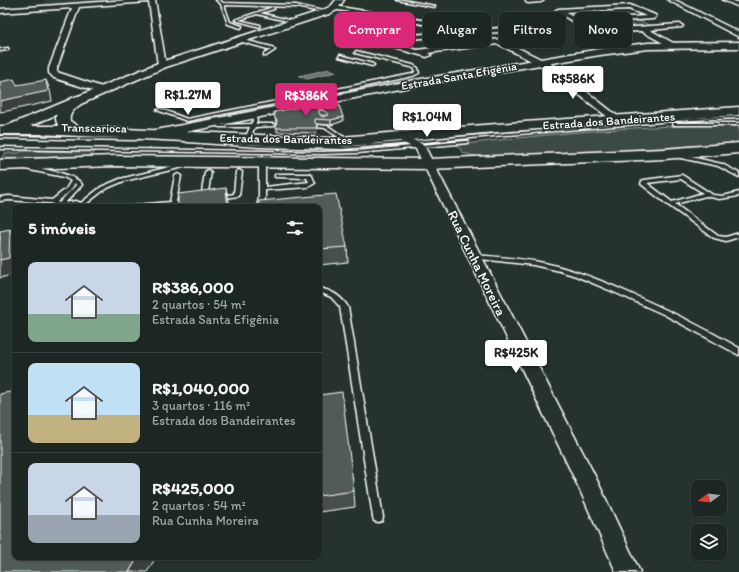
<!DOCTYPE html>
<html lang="pt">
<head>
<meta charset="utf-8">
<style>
  body { margin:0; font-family:Itim,sans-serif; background:#29322f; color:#f1f3f6; height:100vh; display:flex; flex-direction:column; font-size:15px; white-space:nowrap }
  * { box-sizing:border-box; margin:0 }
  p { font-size:13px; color:#a0a5a5 }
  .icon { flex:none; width:22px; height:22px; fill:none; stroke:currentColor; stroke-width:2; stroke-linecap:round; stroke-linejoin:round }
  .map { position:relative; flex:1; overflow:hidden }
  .side { position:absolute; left:12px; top:204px; width:310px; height:356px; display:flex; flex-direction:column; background:#1c2622; border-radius:8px; box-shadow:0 1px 3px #0004,0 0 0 1px #3a4340 }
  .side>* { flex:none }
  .hud { position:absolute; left:334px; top:12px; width:345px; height:36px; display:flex; gap:8px }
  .needle { width:26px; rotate:255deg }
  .buttons { position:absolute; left:691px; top:480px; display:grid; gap:8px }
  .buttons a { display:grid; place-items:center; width:36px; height:36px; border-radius:8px; background:#1c2622; box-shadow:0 1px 3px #0004,0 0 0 1px #3a4340; font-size:20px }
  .price { position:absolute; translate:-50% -34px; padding:0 9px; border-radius:4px; background:#fff; color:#222; font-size:13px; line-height:26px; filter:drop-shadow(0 1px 2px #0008) }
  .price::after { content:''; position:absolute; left:50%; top:24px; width:12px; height:9px; margin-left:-6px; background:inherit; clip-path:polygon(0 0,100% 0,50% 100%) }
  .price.current { background:#db2777; color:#fff }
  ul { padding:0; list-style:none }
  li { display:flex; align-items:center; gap:12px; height:100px; padding:0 16px }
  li+li { border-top:1px solid #3a4340 }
  li span { display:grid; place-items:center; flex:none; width:112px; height:80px; border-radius:8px; color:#555 }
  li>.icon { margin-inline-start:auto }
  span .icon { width:48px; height:48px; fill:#fffc; stroke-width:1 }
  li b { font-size:17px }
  h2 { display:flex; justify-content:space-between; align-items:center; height:48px; padding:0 16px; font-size:17px }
  .tag { padding:0 14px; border-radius:8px; background:#1c2622; box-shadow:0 1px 3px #0004,0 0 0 1px #3a4340; font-size:14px; line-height:36px }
  .tag.current { background:#db2777; color:#fff }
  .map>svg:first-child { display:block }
</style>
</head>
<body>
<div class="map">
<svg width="739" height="572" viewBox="0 0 739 572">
  <rect width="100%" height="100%" fill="#26332d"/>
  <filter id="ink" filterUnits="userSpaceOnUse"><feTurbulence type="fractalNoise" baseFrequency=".025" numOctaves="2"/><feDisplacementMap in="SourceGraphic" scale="8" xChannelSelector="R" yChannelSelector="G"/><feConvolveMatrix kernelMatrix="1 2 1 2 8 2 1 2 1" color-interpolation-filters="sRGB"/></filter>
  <g filter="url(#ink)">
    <path fill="#333f3a" d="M45 0H115L43 5Z"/>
    <path fill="#3e4944" stroke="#9ea4a2" d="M637 20 658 29 630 31 611 21Z
      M702 125 739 126V143L486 159 463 153 457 145C538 135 620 127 702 125Z
      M21 151 95 152 91 156 1 159 5 153H19Z"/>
    <path fill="#67706c" stroke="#a4a9a7" d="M330 69 336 72 307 79 299 76Z"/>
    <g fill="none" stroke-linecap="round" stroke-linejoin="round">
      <g stroke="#fff" stroke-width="3">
        <path id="service" d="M216 0H219L223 3 296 5 327 12 326 13 296 7 224 5 230 22 242 26 241 28 228 24 221 4Z
          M397 0H403L435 6 434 7Z
          M273 7 274 9 260 13 297 22 295 23 257 14 239 20 260 25V27L235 20Z
          M532 21H534L543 27 540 28 532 23Z
          M458 32 465 36V38H463L457 34Z
          M551 32 563 38 564 39 561 40 550 34Z
          M240 39 272 47 275 50 266 56H264V54L271 50 239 41Z
          M8 48V50L0 51V49Z
          M356 51 413 65 418 68 419 73 413 76 324 95 329 100 327 101 320 95 187 121 157 110 161 109 187 119 412 74 415 72V69L411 67 355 53Z
          M340 55 373 64 374 65 372 66 339 57Z
          M315 102H317L323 106V112H319V107L315 104Z
          M251 114 255 115 257 121 256 124H274L276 125 274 126 255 127 249 139 247 140 245 139 250 127H219L217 126 219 125 251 124 253 121Z
          M739 116V118L673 121 342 149 259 147 187 142 185 141 187 140 259 145 342 147 673 119Z
          M673 123H739V125H673Z
          M316 125 328 126 351 142 347 143 325 128 316 127Z
          M0 136 136 138 138 139 136 140 0 138Z
          M466 141H468V143L357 153 323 154 0 149V147L323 152 357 151Z
          M678 154 722 164 739 173V177L718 166 676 157V155Z
          M262 161 265 163V187L309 182 307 178 275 177V175L277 174H309L312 176 315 183 308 187 265 190V198L263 207H257L259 198V163Z
          M186 163 188 164V166L124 181 105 189 86 204 91 207H82L76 205 57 207 51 203H47L9 200 0 201V197L9 196 52 200 66 189 71 181 64 177 20 168V166L22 165C35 168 77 173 82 185L65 203 76 201 81 203 101 187 120 179ZM75 183 76 185 59 203 57 202 70 191Z
          M208 170 211 172 207 199 204 201 201 199 205 172Z
          M239 170 242 172 239 196 218 199V197L234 194 236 172Z
          M178 174 181 176 176 202 189 200V202L176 205V207H170V206L133 207 136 205 170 202 175 176Z
          M682 175 713 195 723 196 739 192V196L719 199 706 196 675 204 718 236 726 237 739 233V237L726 241 714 238 668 205 641 184 642 181 644 180ZM681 179 703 193 672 202 647 183Z
          M15 234V238L0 240V236Z
          M474 255C497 257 521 258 544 263 573 269 600 280 627 292 666 309 703 327 739 348V355L663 314 616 293 576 276 560 271 533 265 472 258 471 257 472 256Z
          M319 288C332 291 340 295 348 307L383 517 382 521 378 522 374 521 373 517 340 307 331 297 319 292Z"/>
      </g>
      <g stroke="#fff" stroke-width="3">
        <path id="minor" d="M128 0H155L166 65 162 67 158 65 149 2 79 7 57 68V72L105 88 106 90 105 92 102 93 54 78 49 73V68L72 8 0 13V9Z
          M526 0H544L541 2 528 3 526 2Z
          M668 0H675L739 32V37Z
          M723 0H731L739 3V7Z
          M630 5 655 15 656 17 653 19 577 24 555 11 558 9ZM629 9 646 16 578 20 565 12Z
          M334 6 446 24 449 26 446 28 388 18 353 33 350 31 351 30 380 17 332 9 331 8Z
          M680 24 683 26 682 27 650 30 675 44V48H672L641 31 606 33 603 31 606 29Z
          M539 25 546 27 554 33 547 37 506 42 551 64 620 118 622 120 620 122H614L545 68 498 44 428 53 431 55 427 57 369 41 352 35 355 33 373 38ZM539 29 546 33 417 50 385 41Z
          M400 134 424 145 425 147 595 476 640 572H616L579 488 416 149 396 139 395 137 396 135Z"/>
      </g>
      <g stroke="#fff" stroke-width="3">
        <path id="tertiary" d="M739 42V48L648 49 600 55 415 86 151 139 147 138 145 135 147 132 151 131 415 80 600 49 648 43Z"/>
      </g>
      <g stroke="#fff" stroke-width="3">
        <path id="secondary" d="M336 0H344L337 10 329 14 166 67 14 133 9 134 4 133 2 130 4 127 158 63 323 10 331 6Z"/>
      </g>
      <g stroke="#fff" stroke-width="3">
        <path id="primary" d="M78 96 83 97 85 100C79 107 68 111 70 121L79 127 329 138 483 125 739 107V115L483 133 329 148 39 134H0V126H59C49 114 66 99 78 96Z
          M739 143V153L664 159 429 169 115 166 0 170V160L115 156 429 159 664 149Z"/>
      </g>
      <use href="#service" fill="#26332d" fill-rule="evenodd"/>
      <use href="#minor" fill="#26332d" fill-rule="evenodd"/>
      <use href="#tertiary" fill="#26332d" fill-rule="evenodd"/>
      <use href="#secondary" fill="#26332d" fill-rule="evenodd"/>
      <use href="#primary" fill="#26332d" fill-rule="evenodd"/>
    </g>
    <path fill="#464f4b" stroke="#fff" fill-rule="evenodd" d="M307 107 323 109 343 121 331 125 317 124V129L316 133 277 132V124L276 123 274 112ZM320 115H325L326 116 322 117Z
      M319 207 347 247 348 262 319 265Z
      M319 395 354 491 355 507 319 512Z"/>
    <path fill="#39403d" stroke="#fff" d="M46 80 50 90 52 101 7 111 0 112V101Z
      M343 117V121L331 125V120Z
      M226 188 229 200V207H228Z
      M10 229 15 239V274L0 278V260Z
      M138 557H156L147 572H129Z"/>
    <path fill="#515c57" stroke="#fff" fill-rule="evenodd" d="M14 79 17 85 46 80 48 91 0 101V82Z
      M339 105 343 117 331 120 315 119V123L317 124 316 128H276L277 120 275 119 274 112 306 106 307 107 317 106 318 109H323L324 106ZM319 110 325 111 328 115 322 117 319 113Z
      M226 188 228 207H178V194Z
      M336 194 347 247 319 249V207H259V201Z
      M10 229 9 258 0 260V231Z
      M15 391V557H138L129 572H0V394Z
      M342 392 354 491 319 496V395Z"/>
  </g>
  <g text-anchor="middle" stroke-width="3" stroke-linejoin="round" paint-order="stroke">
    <g font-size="12" fill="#fff" stroke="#26332d">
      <text transform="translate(459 76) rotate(-10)" y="4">Estrada Santa Efigênia</text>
      <text transform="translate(609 121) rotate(-4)" y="4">Estrada dos Bandeirantes</text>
      <text transform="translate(94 128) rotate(1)" y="4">Transcarioca</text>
      <text transform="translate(286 139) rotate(1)" y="4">Estrada dos Bandeirantes</text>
    </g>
    <g font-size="14" fill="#fff" stroke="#26332d">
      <text transform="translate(477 263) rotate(64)" y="5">Rua Cunha Moreira</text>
    </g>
  </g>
</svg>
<div class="buttons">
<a><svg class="needle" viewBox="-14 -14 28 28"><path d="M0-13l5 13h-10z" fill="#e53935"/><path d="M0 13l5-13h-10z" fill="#a0a5a5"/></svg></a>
<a><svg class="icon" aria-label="layers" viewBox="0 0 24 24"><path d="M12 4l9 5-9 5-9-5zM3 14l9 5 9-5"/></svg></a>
</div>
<b class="price" style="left:573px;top:100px">R$586K</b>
<b class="price" style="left:188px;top:116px">R$1.27M</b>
<b class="price current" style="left:306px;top:117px">R$386K</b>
<b class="price" style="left:427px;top:138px">R$1.04M</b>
<b class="price" style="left:516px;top:374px">R$425K</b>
<div class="hud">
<a class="tag current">Comprar</a>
<a class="tag">Alugar</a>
<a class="tag">Filtros</a>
<a class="tag">Novo</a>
</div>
<section class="side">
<h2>5 imóveis<svg class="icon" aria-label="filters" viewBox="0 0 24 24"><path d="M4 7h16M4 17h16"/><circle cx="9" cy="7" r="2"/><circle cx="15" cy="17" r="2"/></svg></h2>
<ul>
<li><span style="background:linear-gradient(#c9d6e8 65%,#7fa58c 0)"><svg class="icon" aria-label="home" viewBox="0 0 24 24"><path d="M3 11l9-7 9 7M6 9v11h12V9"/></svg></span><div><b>R$386,000</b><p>2 quartos · 54 m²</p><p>Estrada Santa Efigênia</p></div></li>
<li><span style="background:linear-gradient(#bfe0f5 65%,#c2b280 0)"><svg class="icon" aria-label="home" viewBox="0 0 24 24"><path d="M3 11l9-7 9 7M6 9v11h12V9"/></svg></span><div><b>R$1,040,000</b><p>3 quartos · 116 m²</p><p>Estrada dos Bandeirantes</p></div></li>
<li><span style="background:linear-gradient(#c9d6e8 65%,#9aa5b1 0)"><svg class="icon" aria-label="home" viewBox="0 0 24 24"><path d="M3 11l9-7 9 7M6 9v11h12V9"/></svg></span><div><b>R$425,000</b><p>2 quartos · 54 m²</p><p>Rua Cunha Moreira</p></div></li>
</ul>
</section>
</div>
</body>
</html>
